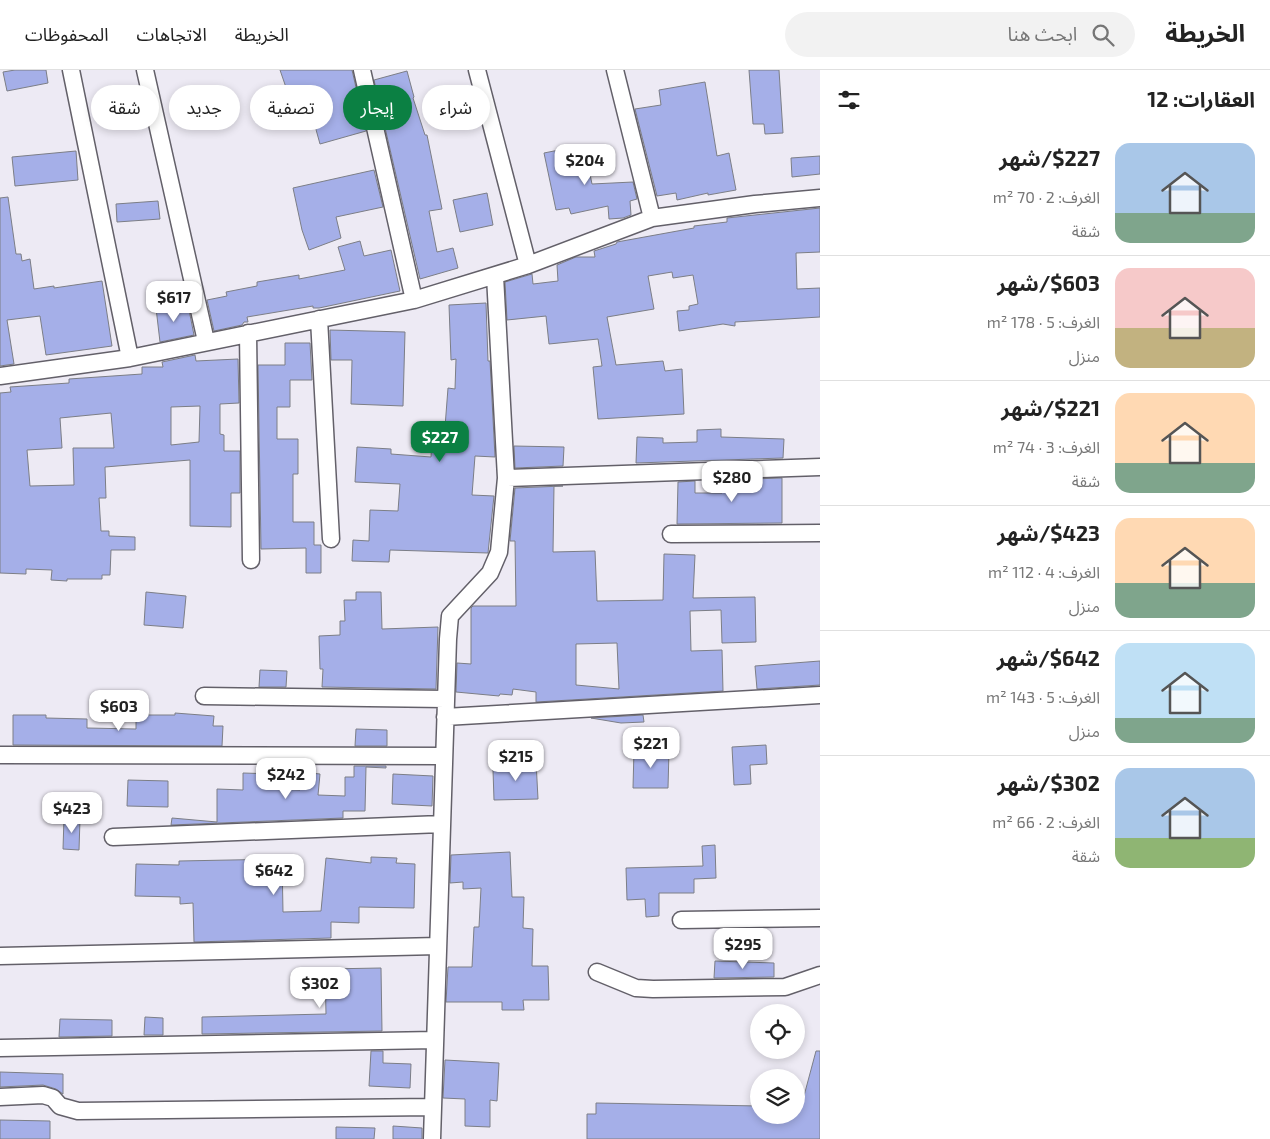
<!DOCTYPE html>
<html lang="ar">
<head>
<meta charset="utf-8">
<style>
  body { margin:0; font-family:"Exo 2","Noto Sans Arabic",sans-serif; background:#f2f2f2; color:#222; direction:rtl; height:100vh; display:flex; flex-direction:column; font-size:19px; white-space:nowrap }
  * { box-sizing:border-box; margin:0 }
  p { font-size:16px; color:#767676 }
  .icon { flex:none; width:28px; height:28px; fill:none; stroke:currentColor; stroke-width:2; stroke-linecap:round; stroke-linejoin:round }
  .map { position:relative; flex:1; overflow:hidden; direction:ltr }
  .panel { display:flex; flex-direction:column; background:#fff; width:450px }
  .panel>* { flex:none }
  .banner { position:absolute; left:15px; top:15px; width:475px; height:45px; direction:rtl; display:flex; gap:10px }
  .tools { position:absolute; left:750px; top:934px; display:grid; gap:10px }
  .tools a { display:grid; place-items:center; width:55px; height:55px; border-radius:50%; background:#fff; box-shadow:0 2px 8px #0003; font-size:25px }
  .price { position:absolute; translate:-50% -42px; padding:0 11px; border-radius:10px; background:#fff; color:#222; font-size:16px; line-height:32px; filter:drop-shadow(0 1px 2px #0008) }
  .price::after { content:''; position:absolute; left:50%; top:30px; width:15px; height:11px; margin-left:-8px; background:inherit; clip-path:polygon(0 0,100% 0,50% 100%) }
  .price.current { background:#0b8043; color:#fff }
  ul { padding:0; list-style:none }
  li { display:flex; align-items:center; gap:15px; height:125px; padding:0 15px }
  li+li { border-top:1px solid #e0e0e0 }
  li span { display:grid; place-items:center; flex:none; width:140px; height:100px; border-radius:15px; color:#555 }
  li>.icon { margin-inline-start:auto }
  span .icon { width:60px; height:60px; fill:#fffc; stroke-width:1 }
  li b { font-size:21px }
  h2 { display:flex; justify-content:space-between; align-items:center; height:60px; padding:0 15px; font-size:21px }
  .tag { padding:0 18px; border-radius:22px; background:#fff; box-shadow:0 2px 8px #0003; font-size:18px; line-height:45px }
  .tag.current { background:#0b8043; color:#fff }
  header { display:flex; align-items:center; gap:30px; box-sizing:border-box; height:70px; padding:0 25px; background:#fff; border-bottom:1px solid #e0e0e0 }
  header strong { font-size:24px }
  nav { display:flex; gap:28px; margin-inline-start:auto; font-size:18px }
  .search { width:350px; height:45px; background:#f2f2f2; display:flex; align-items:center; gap:12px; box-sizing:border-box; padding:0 18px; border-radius:28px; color:#767676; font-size:19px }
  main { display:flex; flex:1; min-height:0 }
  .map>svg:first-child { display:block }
</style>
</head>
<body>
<header>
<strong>الخريطة</strong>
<div class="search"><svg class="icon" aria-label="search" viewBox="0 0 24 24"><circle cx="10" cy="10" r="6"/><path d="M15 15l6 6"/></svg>ابحث هنا</div>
<nav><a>الخريطة</a><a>الاتجاهات</a><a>المحفوظات</a></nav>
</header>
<main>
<section class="panel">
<h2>العقارات: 12<svg class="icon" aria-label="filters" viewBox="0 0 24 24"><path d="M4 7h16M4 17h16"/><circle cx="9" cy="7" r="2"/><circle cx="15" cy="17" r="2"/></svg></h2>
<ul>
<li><span style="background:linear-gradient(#a9c7e8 70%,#7fa58c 0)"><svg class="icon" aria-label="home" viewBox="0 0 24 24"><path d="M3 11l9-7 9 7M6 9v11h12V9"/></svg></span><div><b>$227/شهر</b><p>الغرف: 2 · 70 m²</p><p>شقة</p></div></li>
<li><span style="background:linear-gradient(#f6c9c9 60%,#c2b280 0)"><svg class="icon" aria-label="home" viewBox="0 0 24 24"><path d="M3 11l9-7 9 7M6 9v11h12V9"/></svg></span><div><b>$603/شهر</b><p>الغرف: 5 · 178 m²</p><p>منزل</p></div></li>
<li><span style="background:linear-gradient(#ffd9b3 70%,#7fa58c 0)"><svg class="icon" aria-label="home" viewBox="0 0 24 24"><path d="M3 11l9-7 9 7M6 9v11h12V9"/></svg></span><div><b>$221/شهر</b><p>الغرف: 3 · 74 m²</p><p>شقة</p></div></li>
<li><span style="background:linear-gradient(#ffd9b3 65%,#7fa58c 0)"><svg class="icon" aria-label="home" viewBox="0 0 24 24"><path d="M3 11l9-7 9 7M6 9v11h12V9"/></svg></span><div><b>$423/شهر</b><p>الغرف: 4 · 112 m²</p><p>منزل</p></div></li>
<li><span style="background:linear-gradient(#bfe0f5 75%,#7fa58c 0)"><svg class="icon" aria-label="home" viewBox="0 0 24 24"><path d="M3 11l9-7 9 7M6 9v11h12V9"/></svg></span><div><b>$642/شهر</b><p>الغرف: 5 · 143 m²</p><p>منزل</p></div></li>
<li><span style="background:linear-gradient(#a9c7e8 70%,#8fb573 0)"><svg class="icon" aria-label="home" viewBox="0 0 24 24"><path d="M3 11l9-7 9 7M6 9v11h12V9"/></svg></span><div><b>$302/شهر</b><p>الغرف: 2 · 66 m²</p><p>شقة</p></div></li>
</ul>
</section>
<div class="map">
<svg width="820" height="1069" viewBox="0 0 820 1069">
  <rect width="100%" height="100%" fill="#edeaf4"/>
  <path fill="#a5afe8" stroke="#7c7e86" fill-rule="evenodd" d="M15 0H46L48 13 7 21 3 2Z
    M280 0H352L366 61 320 74 307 27 291 32Z
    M749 0H779L783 63 765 64 764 54H753Z
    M407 1 414 27 413 28 425 65H427L442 139 429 141 437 182 453 178 458 198 420 209 374 10Z
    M705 12 717 86 729 83 736 120 708 125V123L677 130 676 123 657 126 635 39 661 35 659 20Z
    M584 75 592 114 633 112 637 129 630 131 631 145 623 148 609 149 608 136 571 144 569 138 556 140 544 83Z
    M76 81 78 110 15 116 12 87Z
    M820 86V104L792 107 791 88Z
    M374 100 383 137 336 147 341 168 309 180 302 160 293 118Z
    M487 123 493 155 460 162 453 130Z
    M8 127 16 184H21L22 191 30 189 34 219 54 216V218L102 211 112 276 46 285 40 246 7 250 14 294 0 296V128Z
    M158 131 160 149 117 152 116 134Z
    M820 138V182L796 183 797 219 820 218V247L735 252V256L723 254 679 261 677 241 689 240V236L698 234 693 205 673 208 672 202 648 206 654 239 607 247 616 295 663 291 665 301 682 299 684 344 598 349 593 297 602 296 598 269 549 274 546 246 507 250 505 212 532 204 533 214 558 211 557 195 576 187H595L594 181 616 174 617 172 694 158V156L727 152V148Z
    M360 171 364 186 391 180 400 221 319 238H313V236L247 247 248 252H244L242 255 214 261 207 230 227 226 226 222 257 216V212L299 205V209L345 200 338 177Z
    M486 233 488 291H490L495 387 475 386 472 425 494 426 488 483 390 480 389 492 352 491 353 470 369 471 370 440 398 441 400 414 355 412 357 377 391 379V384L431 387 432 369 444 370 448 318 455 319 456 289 451 290 449 235Z
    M188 235 194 265 160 272 156 238Z
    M330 260 405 262 403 336 351 334 352 290H331Z
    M285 273H310L312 310H290V337H277V369H298V404H293V452H314V475H321V503H306V478L261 479 258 295H285Z
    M195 285 196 291 238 289 239 333 220 334V364L224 365V381H240V423H231V457L190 456V390L105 397 106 428H99L101 461H109V466L135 467V480H111L110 505H102V509H67V511L51 510 52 500 26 499V504L0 503V323L11 322 10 317 69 313V309L142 304V297H163L162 292ZM200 336 199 372 171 375V337ZM111 343 114 378H73L74 415 30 416 27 380 62 378 60 348Z
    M721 359V367L784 369 783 388 636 393 637 367 663 368V373L697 372V360Z
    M514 376 564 377 563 396 515 398Z
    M782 408V453L677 454 678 412 695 411V423H722L723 410Z
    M554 416 553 482 595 481 597 531 663 530 664 484 695 485 693 528 755 527 756 572 722 573 721 540 690 541 691 581 722 580 723 621 536 632V622L513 619 512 625 500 624 499 626 456 622 457 593 471 594V538L473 536H516L515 471H510L515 418 563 416ZM617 573 619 619 576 615V574Z
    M146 522 186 526 183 558 144 555Z
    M356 522H381L382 559 438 557 436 619 322 617 323 599H320L319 566 340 565V551H345L344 530H356Z
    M820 591V615L757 619 755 596Z
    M260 600 287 601 286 617H259Z
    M175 643 214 646 213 656H223L222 676 13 675V645H46V648L87 649V658L136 659V645H175Z
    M643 645 644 652 621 653 591 648Z
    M356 659 387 660V676H355Z
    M766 675 767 694 750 695 751 714 734 715 732 677Z
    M634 680 669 681 668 718H633Z
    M536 691 538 729 494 730 493 700H510V692Z
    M354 696H386V698L366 697 365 741H343V748L171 755 172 748 217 752V719L243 720V703L275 704V719L300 720 301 702 320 704 318 725 345 726V707H354Z
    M393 704 433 706 432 736 392 734Z
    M128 710 168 711V737L127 736Z
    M64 748 80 749 79 780 63 779Z
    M715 775 716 808 694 809V823H659V846L646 847 645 829 627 830 626 798 703 796 702 776Z
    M510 782 512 827H524L523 858 533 859 532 896H548L549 930H523L524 940H502V932H446L448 897H472L474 857H479L481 818 463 819V812L450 813 451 785Z
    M371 787 397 788 396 793 415 794 414 838 359 837V853L331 852V868L194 872 193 833 180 834V827L135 826 136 794 179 795V791L282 789 283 842 321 841 326 788 371 793Z
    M715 891 774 893V907L714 908Z
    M381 898 382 961 202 964V947L326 944 325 899Z
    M145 947 163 948V965H144Z
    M60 949 112 950V966L59 967Z
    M371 981H383V993L411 994 410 1018 369 1016Z
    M816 981H820V1069H587V1044H596V1033L759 1036V1045H796V1037H801Z
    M445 990 499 993 497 1031 490 1030V1057L465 1056V1029L443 1028Z
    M0 1002 63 1004V1024L56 1019 43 1015 0 1017Z
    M0 1050 50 1051V1069H0Z
    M393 1056 422 1058V1069H393Z
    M336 1057 375 1058 374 1069H336Z"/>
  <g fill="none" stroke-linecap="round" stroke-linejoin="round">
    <g stroke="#636069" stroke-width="19">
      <path id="minor" d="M71 0 130 288
        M145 0 206 271
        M362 0 414 230
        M477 0 528 195
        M615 0 652 148
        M319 249 331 469
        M248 263 251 490
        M0 306 130 288 414 230 528 195 652 148 755 134 820 128
        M506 408 820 397
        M671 464 820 463
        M204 626 445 629
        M445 647 820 625
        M0 685 444 686
        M113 767 441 754
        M681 850 820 848
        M0 886 438 876
        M597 902 636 918 653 919 785 917 820 905
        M0 978 435 970
        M0 1027 43 1025 53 1028 60 1036 78 1041 432 1037
        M432 1069 448 569 450 546 490 503 499 482 506 408 495 206"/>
    </g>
    <use href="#minor" stroke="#fff" stroke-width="16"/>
  </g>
</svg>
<div class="tools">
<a><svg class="icon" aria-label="locate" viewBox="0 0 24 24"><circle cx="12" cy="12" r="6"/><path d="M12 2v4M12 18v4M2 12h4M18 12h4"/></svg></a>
<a><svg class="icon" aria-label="layers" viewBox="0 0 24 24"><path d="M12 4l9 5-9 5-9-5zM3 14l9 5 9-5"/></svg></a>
</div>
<b class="price" style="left:585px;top:116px">$204</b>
<b class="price" style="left:174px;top:253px">$617</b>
<b class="price current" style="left:440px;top:393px">$227</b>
<b class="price" style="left:732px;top:433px">$280</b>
<b class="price" style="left:119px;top:662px">$603</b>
<b class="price" style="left:651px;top:699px">$221</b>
<b class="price" style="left:516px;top:712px">$215</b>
<b class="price" style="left:286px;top:730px">$242</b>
<b class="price" style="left:72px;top:764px">$423</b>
<b class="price" style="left:274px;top:826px">$642</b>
<b class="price" style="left:743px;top:900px">$295</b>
<b class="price" style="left:320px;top:939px">$302</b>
<div class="banner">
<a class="tag">شراء</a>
<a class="tag current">إيجار</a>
<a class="tag">تصفية</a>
<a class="tag">جديد</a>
<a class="tag">شقة</a>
</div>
</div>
</main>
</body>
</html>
